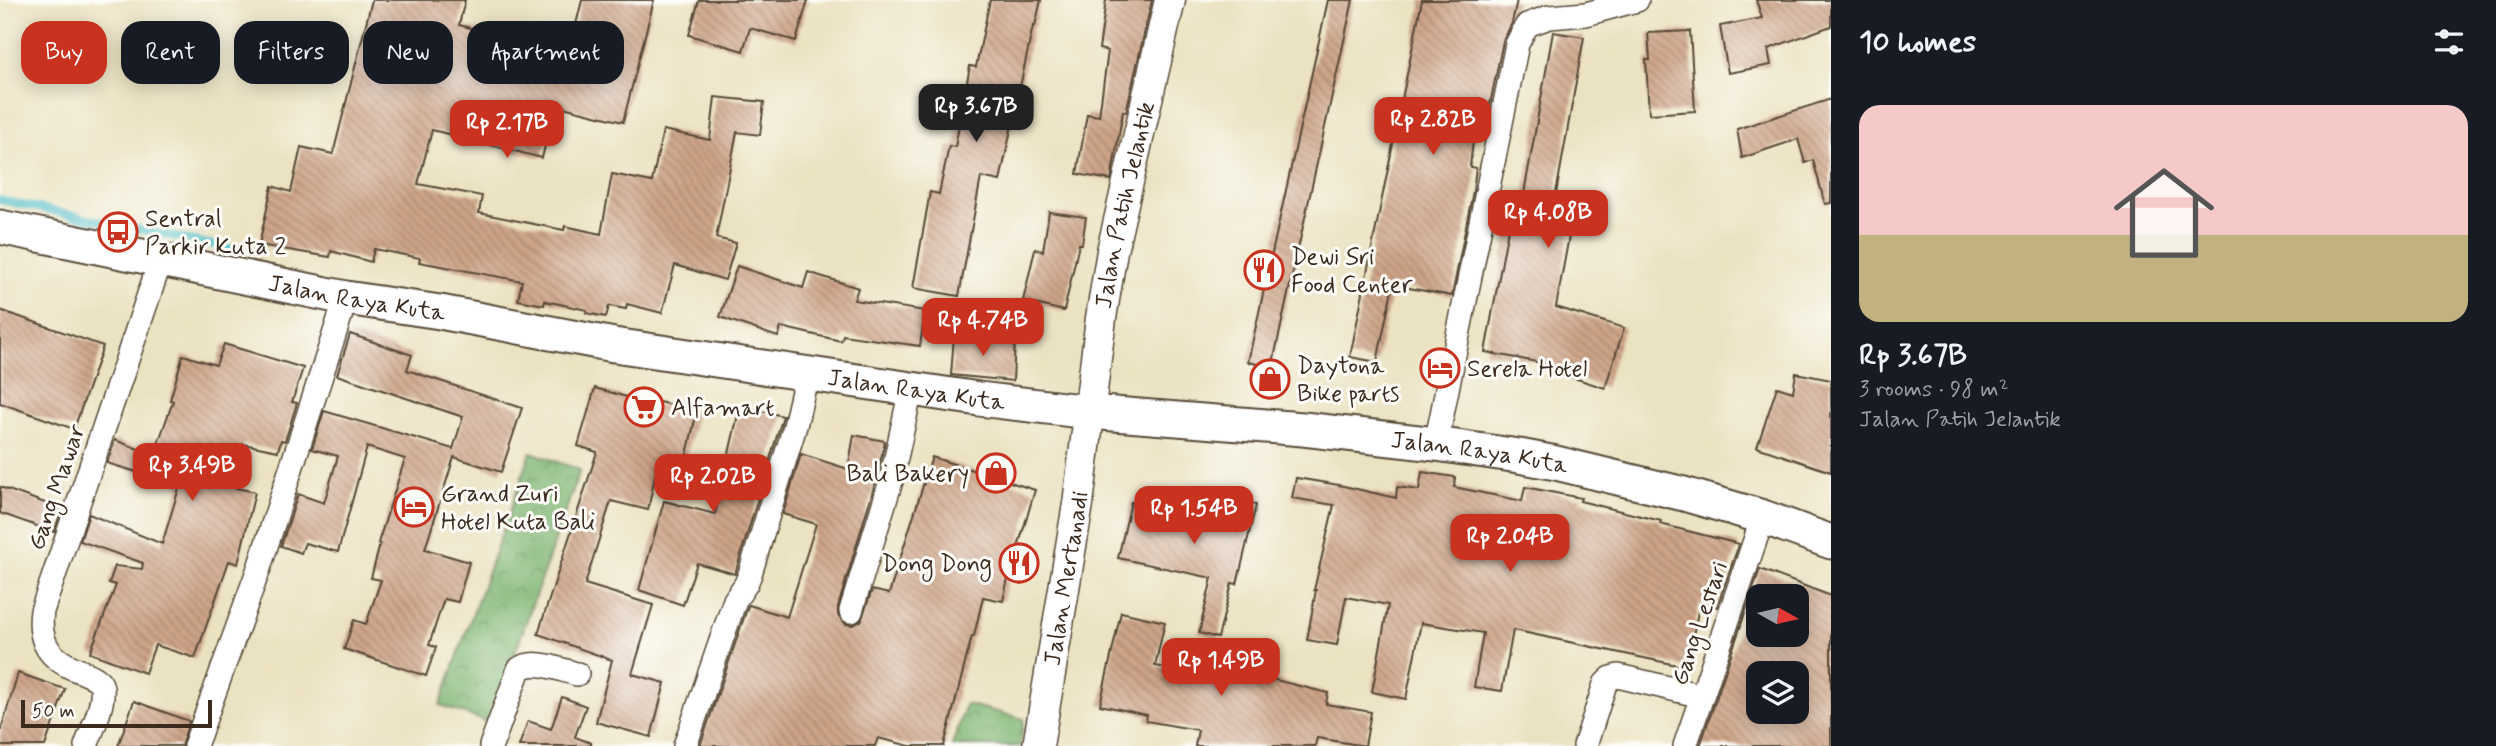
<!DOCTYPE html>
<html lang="en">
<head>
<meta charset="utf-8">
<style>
  body { margin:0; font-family:Mynerve,sans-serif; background:#20242c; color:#f1f3f6; height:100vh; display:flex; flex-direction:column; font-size:26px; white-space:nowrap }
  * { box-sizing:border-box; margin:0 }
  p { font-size:23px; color:#9ea1a6 }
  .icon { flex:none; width:38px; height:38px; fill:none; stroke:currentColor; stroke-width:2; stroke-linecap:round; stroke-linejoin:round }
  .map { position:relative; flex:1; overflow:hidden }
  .sheet { display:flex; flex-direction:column; background:#171b24; width:665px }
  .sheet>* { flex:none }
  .top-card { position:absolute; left:21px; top:21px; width:665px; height:63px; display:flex; gap:14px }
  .needle { width:46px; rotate:98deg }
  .buttons { position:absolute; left:1746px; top:584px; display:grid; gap:14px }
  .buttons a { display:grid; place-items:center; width:63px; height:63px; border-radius:14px; background:#171b24; box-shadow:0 4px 18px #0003; font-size:35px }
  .scale { position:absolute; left:21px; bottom:18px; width:191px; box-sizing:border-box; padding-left:7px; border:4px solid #3b2a1e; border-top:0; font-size:19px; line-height:24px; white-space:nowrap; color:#3b2a1e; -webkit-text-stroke:5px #fdfcf7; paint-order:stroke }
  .price { position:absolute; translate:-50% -60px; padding:0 16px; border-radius:14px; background:#c8321e; color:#fff; font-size:23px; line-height:46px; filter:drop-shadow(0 2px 4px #0008) }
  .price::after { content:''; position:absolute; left:50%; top:42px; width:21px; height:16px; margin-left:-10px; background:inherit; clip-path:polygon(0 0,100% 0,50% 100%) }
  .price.current { background:#222; color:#fff }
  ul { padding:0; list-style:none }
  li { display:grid; align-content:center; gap:14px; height:371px; padding:0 28px }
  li+li { border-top:2px solid #363941 }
  li span { display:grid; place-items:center; height:217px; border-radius:21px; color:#555 }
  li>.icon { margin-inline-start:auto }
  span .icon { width:126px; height:126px; fill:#fffc; stroke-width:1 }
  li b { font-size:30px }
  h2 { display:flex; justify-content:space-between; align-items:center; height:84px; padding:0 28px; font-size:30px }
  .pill { padding:0 24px; border-radius:21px; background:#171b24; box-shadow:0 4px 18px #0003; font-size:24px; line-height:63px }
  .pill.current { background:#c8321e; color:#fff }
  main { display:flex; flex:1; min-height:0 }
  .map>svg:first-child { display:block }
</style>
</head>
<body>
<main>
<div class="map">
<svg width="1831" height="746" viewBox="0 0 1831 746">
  <defs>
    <pattern id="forest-crowns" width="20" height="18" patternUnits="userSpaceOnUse" patternTransform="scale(1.75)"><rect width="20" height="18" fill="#80b673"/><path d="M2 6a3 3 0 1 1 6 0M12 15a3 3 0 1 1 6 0" fill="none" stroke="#6a945e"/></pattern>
    <pattern id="building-back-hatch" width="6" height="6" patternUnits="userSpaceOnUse" patternTransform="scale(1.75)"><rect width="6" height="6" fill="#cea488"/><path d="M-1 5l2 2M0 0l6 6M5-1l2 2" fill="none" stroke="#a8866f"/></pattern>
  </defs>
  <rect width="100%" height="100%" fill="#fdfcf7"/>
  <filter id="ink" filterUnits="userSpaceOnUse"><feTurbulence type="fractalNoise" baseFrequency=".0143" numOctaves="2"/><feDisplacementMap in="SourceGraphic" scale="14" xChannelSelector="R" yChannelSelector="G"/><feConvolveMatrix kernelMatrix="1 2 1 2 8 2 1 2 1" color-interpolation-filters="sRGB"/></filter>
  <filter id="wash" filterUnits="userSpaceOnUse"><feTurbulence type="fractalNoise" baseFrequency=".00686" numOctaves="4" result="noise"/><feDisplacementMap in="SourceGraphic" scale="28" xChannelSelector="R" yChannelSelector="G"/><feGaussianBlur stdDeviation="1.57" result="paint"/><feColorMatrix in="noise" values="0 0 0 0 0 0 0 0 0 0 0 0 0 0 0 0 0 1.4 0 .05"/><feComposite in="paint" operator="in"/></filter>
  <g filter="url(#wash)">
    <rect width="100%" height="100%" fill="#ebe2c1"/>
    <path fill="url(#forest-crowns)" stroke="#5e7048" stroke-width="2" d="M531 452 580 470 490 723 440 705Z
      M966 704 1024 719 1020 746H952Z"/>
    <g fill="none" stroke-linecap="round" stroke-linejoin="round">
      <path stroke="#4fbdc5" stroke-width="8" d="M0 200 242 251"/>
    </g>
    <g id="blocks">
      <path fill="url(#building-back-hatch)" fill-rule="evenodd" d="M372 0H465L459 25 569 53 582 0H654L623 122 555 105 542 158 432 130 418 184 482 196 479 213 564 230 565 226 601 234 612 174 652 182 663 130 710 140 715 97 764 102 760 135 737 132 716 238 736 243 725 280 675 265 662 313 627 304 626 309 609 306 606 317 586 313 587 310 545 301 544 305 518 300 522 281 419 262 420 258 374 249 371 262 331 251 330 257 259 245 272 186 291 192 301 147 333 154Z
        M699 0H808L796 41 750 28 743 51 689 35Z
        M990 0H1041L1035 26H1033L1000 181 981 177 959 296 913 288 930 192 939 194 949 146 955 147 970 66 976 67Z
        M1106 0H1152L1126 112 1123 111 1111 180 1077 174 1087 114 1099 116 1108 51 1099 49Z
        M1328 0H1353L1272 367 1248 362Z
        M1422 0H1517L1512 23 1503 41 1487 119 1476 117 1470 167 1476 168 1473 191 1452 296 1393 285 1377 362 1350 357Z
        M1756 0H1831V26L1768 49 1771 65 1728 73 1720 26 1762 18Z
        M1690 31 1695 111 1649 114 1646 60H1650L1648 33Z
        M1553 32 1584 37 1554 205 1574 209 1556 307 1624 328 1605 388 1546 369 1547 364 1485 352 1514 197 1523 199Z
        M1831 99V203L1825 204 1813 160 1805 163 1798 139 1742 158 1737 129Z
        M1049 212 1086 217 1082 244H1079L1064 311 1023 301 1035 249 1043 251Z
        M737 266 803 288 808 272 858 288 854 300 925 311 920 346 843 335 841 341 781 327 778 337 720 317Z
        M0 310 103 346 74 429 0 403Z
        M350 334 412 355 407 370 522 408 501 472 454 457 425 549 469 562 458 602 444 599 429 645 436 647 426 676 344 649 354 620 366 624 381 580 371 578 380 544 378 543 405 459 367 447 338 552 305 543 301 553 281 546 298 494 324 503 338 456 312 449 324 411 453 449 463 417 337 375Z
        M954 336 1015 340 1013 381 951 375Z
        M224 344 303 368 292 402 297 403 285 441 281 440 278 451 243 444 232 487 255 492 238 564 229 561 195 658 155 645 145 673 90 653 116 585 109 583 115 566 142 569 143 563 80 541 89 514 162 544 180 485 107 463 115 440 154 455 173 401 170 400 183 355 216 365Z
        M1796 373 1831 380V472L1757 447 1777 387 1793 392Z
        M595 388 658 406 659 402 697 411 685 463 659 457 648 510 611 501 585 584 653 605 632 674 665 683 651 737 596 722 612 660 538 634 597 452 578 446Z
        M740 406 783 416 735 574 697 563 683 605 639 590 664 501 715 514Z
        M854 435 885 441 877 477 838 607V615L846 624 853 625 861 621 872 590 889 594 932 457 1035 490 1015 557 1013 556 1003 601 983 597 974 636H972L944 746H910L878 738 875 746H700L748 606 749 605 787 617 816 524 783 514 801 454 848 469Z
        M1422 472 1455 477 1454 487 1522 501 1525 487 1581 498 1580 501 1661 521 1660 524 1739 544 1717 607 1700 603 1686 667 1513 630 1502 691 1474 687 1483 633 1421 623 1406 699 1372 692 1388 605 1346 597 1337 645 1307 640 1316 590H1314L1334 505 1292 498 1296 478 1339 485 1396 498 1397 487 1419 490Z
        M0 487 62 509 54 532 0 513Z
        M1204 493 1256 505 1237 584 1232 583 1218 638 1199 633 1212 578 1118 558 1131 502 1198 517Z
        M1760 569 1831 596V746H1700ZM1759 597H1797V635H1759ZM1759 674H1797V712H1759Z
        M1121 612 1165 622 1155 666 1212 675 1214 665 1328 693 1326 704 1371 712 1365 746 1317 738 1315 746H1195L1198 730 1146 721 1147 715 1100 705Z
        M18 673 65 689 45 746H0V733Z
        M562 697 586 706 575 737 591 743V746H519L528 721 551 729Z
        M134 701 189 721 181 746H118Z"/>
    </g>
  </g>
  <g filter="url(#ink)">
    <use href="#blocks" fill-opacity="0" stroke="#554636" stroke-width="2"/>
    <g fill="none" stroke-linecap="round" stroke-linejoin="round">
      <g stroke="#554636" stroke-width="26">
        <path id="minor" d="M1436 444 1517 44 1527 25 1549 17 1586 14 1637 0
          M851 611 891 481 911 389
          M86 746C92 729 104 706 102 688 100 665 33 677 42 611L161 259
          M195 746 259 568 346 298
          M491 746 519 669C534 658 560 670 577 674
          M685 746 735 600 746 584 750 574 795 426 807 374
          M1585 746 1605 684 1611 678 1618 676 1702 696
          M1685 746 1763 517"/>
      </g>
      <g stroke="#554636" stroke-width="33">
        <g id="tertiary">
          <path id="s1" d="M1038 746 1078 504 1101 318 1112 251 1170 0"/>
        </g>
      </g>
      <g stroke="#554636" stroke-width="37">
        <g id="secondary">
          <path id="s2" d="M0 227 346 298 440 312 614 345 979 399 1089 412 1303 429 1436 444 1519 456 1556 463 1684 494 1763 517 1831 542"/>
        </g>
      </g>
      <use href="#minor" stroke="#fff" stroke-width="23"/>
      <use href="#tertiary" stroke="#fff" stroke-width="30"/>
      <use href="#secondary" stroke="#fff" stroke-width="33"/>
    </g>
  </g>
  <defs>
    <g id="bus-ring" transform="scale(2.0125)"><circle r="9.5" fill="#fdfcf7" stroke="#c8321e" stroke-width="1.5"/><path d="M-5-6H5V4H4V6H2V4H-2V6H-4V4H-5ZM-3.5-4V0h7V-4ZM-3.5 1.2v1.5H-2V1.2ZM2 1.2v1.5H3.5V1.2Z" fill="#c8321e"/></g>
    <g id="restaurant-ring" transform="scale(2.0125)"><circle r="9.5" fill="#fdfcf7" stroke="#c8321e" stroke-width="1.5"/><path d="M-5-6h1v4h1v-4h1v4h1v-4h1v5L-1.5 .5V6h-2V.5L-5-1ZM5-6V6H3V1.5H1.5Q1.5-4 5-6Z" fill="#c8321e"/></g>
    <g id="hotel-ring" transform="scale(2.0125)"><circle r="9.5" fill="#fdfcf7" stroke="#c8321e" stroke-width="1.5"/><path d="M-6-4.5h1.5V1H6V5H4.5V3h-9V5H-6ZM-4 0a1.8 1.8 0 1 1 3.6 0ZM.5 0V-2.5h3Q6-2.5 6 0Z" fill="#c8321e"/></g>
    <g id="shop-ring" transform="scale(2.0125)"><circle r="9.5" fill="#fdfcf7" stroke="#c8321e" stroke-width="1.5"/><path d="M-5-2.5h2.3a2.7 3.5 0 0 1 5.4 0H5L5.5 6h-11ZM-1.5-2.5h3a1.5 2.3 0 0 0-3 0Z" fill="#c8321e"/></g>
    <g id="supermarket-ring" transform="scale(2.0125)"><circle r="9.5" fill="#fdfcf7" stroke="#c8321e" stroke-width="1.5"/><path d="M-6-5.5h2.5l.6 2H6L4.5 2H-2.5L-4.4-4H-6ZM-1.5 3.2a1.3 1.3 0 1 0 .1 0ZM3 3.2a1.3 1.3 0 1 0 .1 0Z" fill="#c8321e"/></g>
  </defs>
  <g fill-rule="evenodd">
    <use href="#bus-ring" x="118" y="232"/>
    <use href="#restaurant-ring" x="1264" y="270"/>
    <use href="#hotel-ring" x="1440" y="368"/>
    <use href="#shop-ring" x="1270" y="379"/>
    <use href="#supermarket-ring" x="644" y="407"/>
    <use href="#shop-ring" x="996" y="473"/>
    <use href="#hotel-ring" x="414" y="507"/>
    <use href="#restaurant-ring" x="1019" y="563"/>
  </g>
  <g text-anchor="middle" stroke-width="6" stroke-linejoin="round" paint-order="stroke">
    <g font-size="24" fill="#3b2a1e" stroke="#fdfcf7">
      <text dy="8" stroke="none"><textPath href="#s1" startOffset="548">Jalan Patih Jelantik</textPath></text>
      <text dy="8" stroke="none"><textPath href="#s2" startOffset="364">Jalan Raya Kuta</textPath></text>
      <text dy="8" stroke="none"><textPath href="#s2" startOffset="931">Jalan Raya Kuta</textPath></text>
      <text dy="8" stroke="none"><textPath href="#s2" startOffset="1498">Jalan Raya Kuta</textPath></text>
      <text transform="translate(56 487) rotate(-71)" y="8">Gang Mawar</text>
      <text dy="8" stroke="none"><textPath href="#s1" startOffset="170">Jalan Mertanadi</textPath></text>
      <text transform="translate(1699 623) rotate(-71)" y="8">Gang Lestari</text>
    </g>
    <g font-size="24" fill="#3b2a1e" stroke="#fdfcf7" text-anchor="start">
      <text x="145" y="226">Sentral<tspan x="145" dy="28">Parkir Kuta 2</tspan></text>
      <text x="1291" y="264">Dewi Sri<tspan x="1291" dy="28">Food Center</tspan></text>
      <text x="1297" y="373">Daytona<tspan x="1297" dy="28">Bike parts</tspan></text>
      <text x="1467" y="376">Serela Hotel</text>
      <text x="671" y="415">Alfamart</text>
      <text x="969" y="481" text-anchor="end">Bali Bakery</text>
      <text x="441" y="501">Grand Zuri<tspan x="441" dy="28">Hotel Kuta Bali</tspan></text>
      <text x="992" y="571" text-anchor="end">Dong Dong</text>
    </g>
  </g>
</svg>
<div class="buttons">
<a><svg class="needle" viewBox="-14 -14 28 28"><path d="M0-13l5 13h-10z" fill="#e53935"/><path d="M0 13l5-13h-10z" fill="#9ea1a6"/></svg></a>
<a><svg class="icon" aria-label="layers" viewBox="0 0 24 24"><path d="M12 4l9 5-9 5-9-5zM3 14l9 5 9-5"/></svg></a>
</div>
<div class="scale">50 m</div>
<b class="price current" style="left:976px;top:144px">Rp 3.67B</b>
<b class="price" style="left:1433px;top:157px">Rp 2.82B</b>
<b class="price" style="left:507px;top:160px">Rp 2.17B</b>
<b class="price" style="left:1548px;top:250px">Rp 4.08B</b>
<b class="price" style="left:983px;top:358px">Rp 4.74B</b>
<b class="price" style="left:192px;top:503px">Rp 3.49B</b>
<b class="price" style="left:713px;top:514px">Rp 2.02B</b>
<b class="price" style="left:1194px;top:546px">Rp 1.54B</b>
<b class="price" style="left:1510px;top:574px">Rp 2.04B</b>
<b class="price" style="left:1221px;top:698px">Rp 1.49B</b>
<div class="top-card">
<a class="pill current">Buy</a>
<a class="pill">Rent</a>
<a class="pill">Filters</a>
<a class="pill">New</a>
<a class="pill">Apartment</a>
</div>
</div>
<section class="sheet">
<h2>10 homes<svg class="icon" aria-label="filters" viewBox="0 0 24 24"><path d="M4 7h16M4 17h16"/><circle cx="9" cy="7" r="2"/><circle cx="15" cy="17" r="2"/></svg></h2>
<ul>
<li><span style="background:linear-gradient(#f6c9c9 60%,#c2b280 0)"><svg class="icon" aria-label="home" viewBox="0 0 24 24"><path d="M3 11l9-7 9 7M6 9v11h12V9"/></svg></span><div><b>Rp 3.67B</b><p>3 rooms · 98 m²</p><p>Jalan Patih Jelantik</p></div></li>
</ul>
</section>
</main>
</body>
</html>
